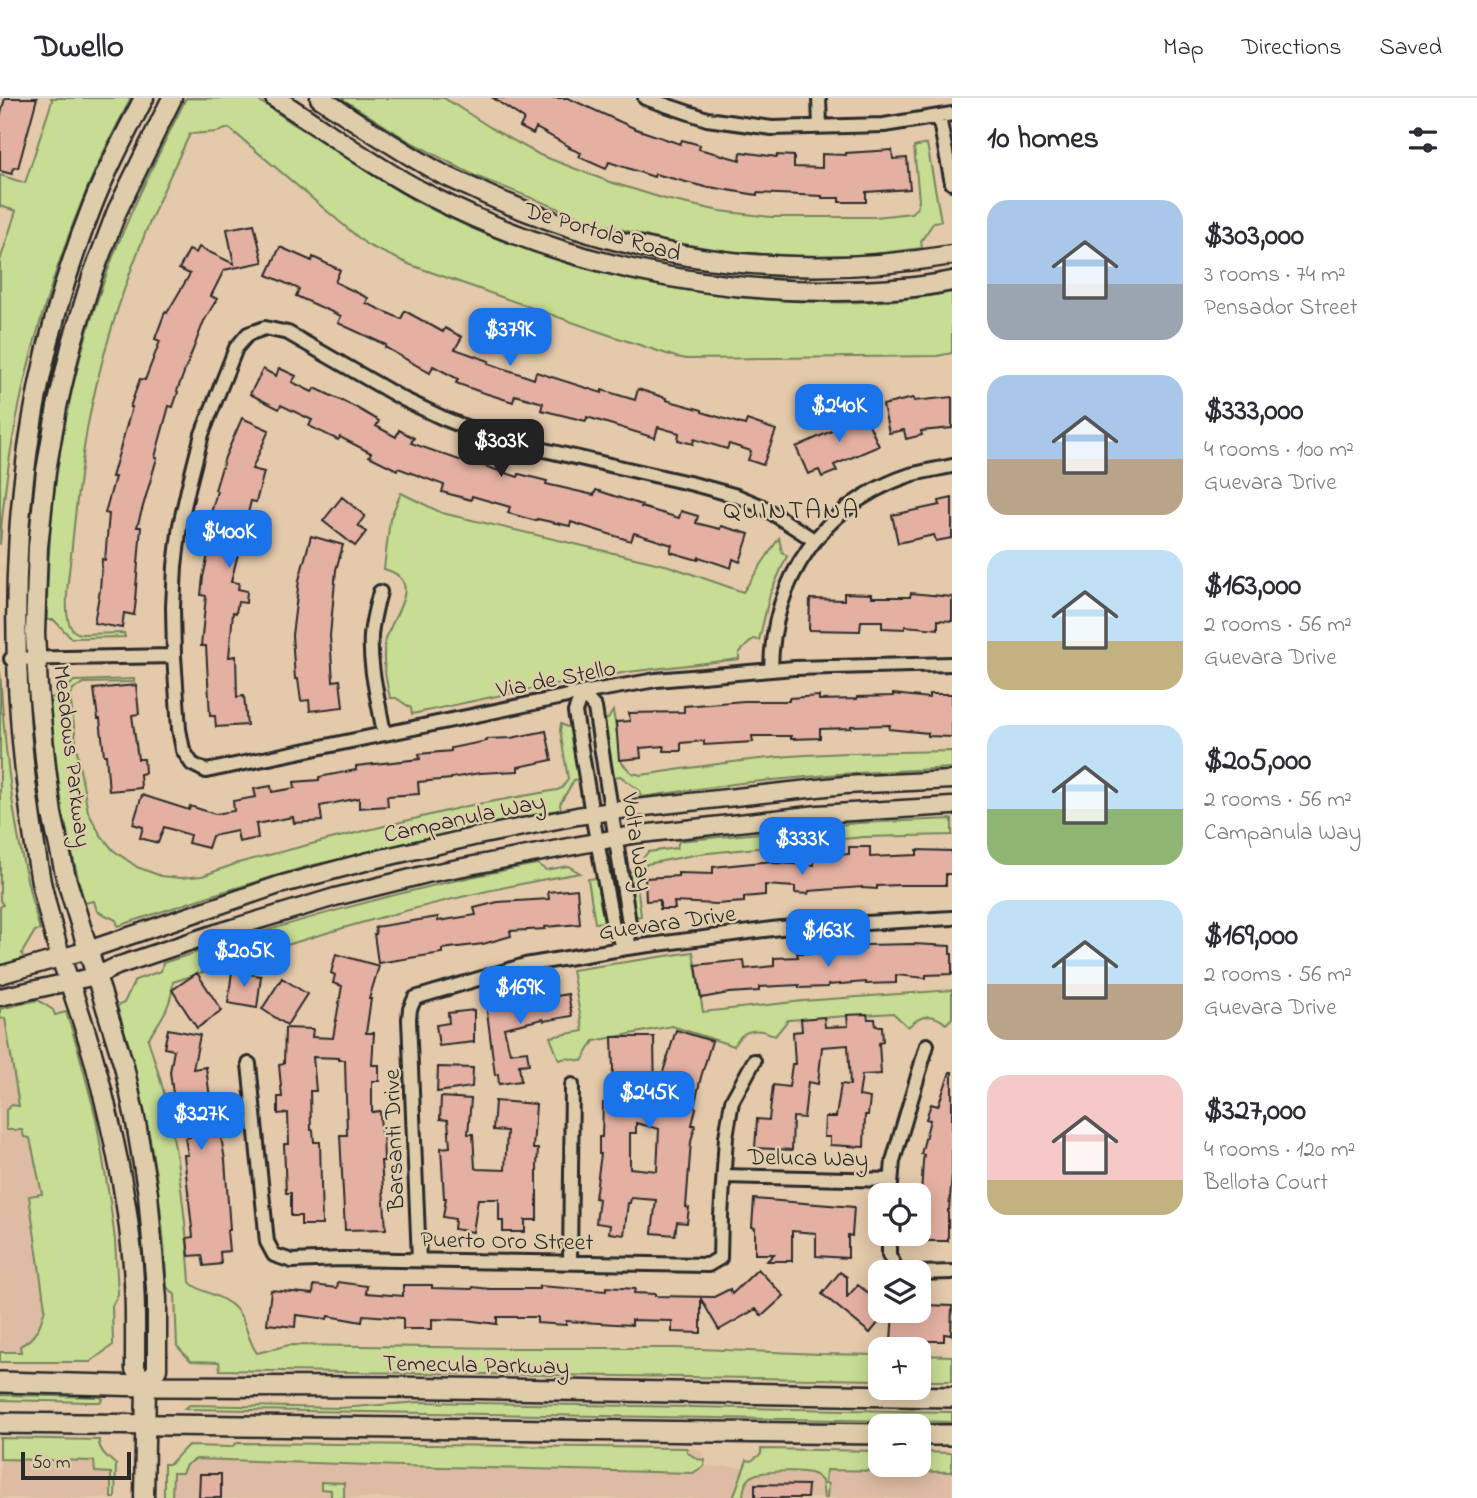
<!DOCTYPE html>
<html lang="en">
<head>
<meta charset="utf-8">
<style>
  body { margin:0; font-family:"Indie Flower",sans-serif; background:#f2f2f3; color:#2b2b33; height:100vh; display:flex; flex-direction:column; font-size:26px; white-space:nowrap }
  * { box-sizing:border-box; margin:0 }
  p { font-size:23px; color:#7c7c81 }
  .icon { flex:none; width:38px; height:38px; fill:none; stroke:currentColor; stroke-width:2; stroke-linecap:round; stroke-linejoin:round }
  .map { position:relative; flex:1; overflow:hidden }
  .details { display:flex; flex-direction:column; background:#fff; width:525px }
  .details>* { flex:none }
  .tools { position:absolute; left:868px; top:1085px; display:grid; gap:14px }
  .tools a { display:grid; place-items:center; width:63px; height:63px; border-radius:14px; background:#fff; box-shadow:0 4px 18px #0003; font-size:35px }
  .scale { position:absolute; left:21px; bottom:18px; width:110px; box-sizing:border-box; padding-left:7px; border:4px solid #2b2b2b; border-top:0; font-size:19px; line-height:24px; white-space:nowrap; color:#2b2b2b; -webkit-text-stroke:5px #dfccaa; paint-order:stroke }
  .price { position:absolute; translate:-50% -60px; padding:0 16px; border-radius:14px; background:#1a73e8; color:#fff; font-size:23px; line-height:46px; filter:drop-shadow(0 2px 4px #0008) }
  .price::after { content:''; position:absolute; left:50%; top:42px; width:21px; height:16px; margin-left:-10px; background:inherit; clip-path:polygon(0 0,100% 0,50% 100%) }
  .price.active { background:#222; color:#fff }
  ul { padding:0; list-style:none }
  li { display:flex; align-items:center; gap:21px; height:175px; padding:0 35px }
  li span { display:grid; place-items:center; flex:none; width:196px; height:140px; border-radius:21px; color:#555 }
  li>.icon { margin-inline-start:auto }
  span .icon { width:84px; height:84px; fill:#fffc; stroke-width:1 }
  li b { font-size:30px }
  h2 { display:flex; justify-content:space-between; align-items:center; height:84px; padding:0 35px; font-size:30px }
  header { display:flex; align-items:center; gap:42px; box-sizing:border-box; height:98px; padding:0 35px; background:#fff; border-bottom:2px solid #e1e1e2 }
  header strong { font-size:33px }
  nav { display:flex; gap:38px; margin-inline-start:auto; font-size:24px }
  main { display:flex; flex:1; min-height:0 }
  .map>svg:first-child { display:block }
</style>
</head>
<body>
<header>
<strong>Dwello</strong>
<nav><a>Map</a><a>Directions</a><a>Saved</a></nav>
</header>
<main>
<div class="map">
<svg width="952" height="1400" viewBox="0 0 952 1400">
  <rect width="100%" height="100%" fill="#e4c9ab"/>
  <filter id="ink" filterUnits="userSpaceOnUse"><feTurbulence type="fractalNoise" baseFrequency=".0143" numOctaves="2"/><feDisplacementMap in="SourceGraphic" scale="14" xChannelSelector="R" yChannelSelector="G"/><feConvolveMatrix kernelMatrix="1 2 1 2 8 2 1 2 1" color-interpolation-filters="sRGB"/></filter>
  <g filter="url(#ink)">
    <path fill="#ddbca3" d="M3 910 24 1039 30 1040 42 1096 29 1099 45 1210 42 1223 37 1236 25 1246 21 1254 10 1255 0 1254V911Z
      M237 1345 694 1350 702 1354 704 1357V1368L743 1369 747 1362 751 1363 761 1356V1351L880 1353V1367H919V1354L952 1355V1400H164V1366H170L187 1348 231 1349Z
      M0 1354 86 1357 116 1367 115 1400H0Z"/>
    <path fill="#c6dd93" stroke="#78845f" stroke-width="2" d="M51 0H131C116 29 101 57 89 86 41 201 8 323 0 447V163L16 113 0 108V77L25 85 52 3Z
      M186 0C199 0 246 0 255 1 269 7 282 19 295 27 321 43 346 59 371 76 385 84 398 94 412 101 531 165 659 197 793 203 846 206 900 205 952 194V255L937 258 687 261 676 259 606 236 411 167 367 147 229 30 217 34 190 36C144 128 106 229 87 331 80 373 75 415 71 458 69 474 62 519 72 531 74 534 77 535 81 536L124 535 125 539 71 540 54 522H47C47 399 67 279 111 164 132 108 160 54 186 0Z
      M341 0H444L496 33 540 57 607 83 665 101 720 113 771 119H876L911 115 917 110 919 102 914 49 927 46 941 123 934 124 921 143 922 150 865 157 797 158 731 154 660 142 591 123 475 78 409 43Z
      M401 395 442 415 669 468 743 494 779 440 782 454 787 458 770 496 759 542 753 541 739 555V561L628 574 535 590 412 616 411 610 396 600H390C386 582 382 564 385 545 389 520 428 483 384 471L390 421Z
      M0 573C5 661 15 747 40 832L35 833 22 855 23 861 0 867V809L3 807 0 802Z
      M134 581V584L84 585 73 591 70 598 79 666 88 714 100 736 113 752 137 769 161 778 180 780 202 778 238 765 323 743 467 708 557 692 562 690 568 681 560 632 561 626 567 629 572 628 580 681 574 682 560 706 561 712 309 768 209 798 118 828 116 822 97 813 94 803 84 805 62 713 49 600 58 599 74 583Z
      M613 613 622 665 632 675 641 677C683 671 726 664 769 660 830 654 891 654 952 653V670L839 676 741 685 641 699 639 692 620 678 613 679 603 622 608 621Z
      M952 721V737L863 739 699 756 647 766 636 777 641 818 634 819 627 775 633 773 648 754 677 750 679 743 858 725Z
      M537 766 546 772 568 768 580 775C441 798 306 839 173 884 172 907 161 922 148 941 154 961 161 982 166 1003 179 1062 186 1123 190 1184 197 1194 221 1196 234 1209 247 1221 246 1240 257 1255L289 1247 505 1250H676L820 1256 880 1257V1282L220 1272 219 1264 191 1263 177 1248 175 1197 167 1189C162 1093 146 999 117 908L124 905 135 882 161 873 163 865C287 825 409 789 537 766Z
      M596 780 604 824 595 825 588 781Z
      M693 854 703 914 803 903 952 892V920L946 926C932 914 921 917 908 929L893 915 788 922 775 938C759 929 742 930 734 948L672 928 594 943 582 963 566 960 559 962 550 939 583 933 572 872Z
      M38 902 53 912 55 917 66 914 78 951 96 1020 110 1104 115 1142 118 1196 112 1208 113 1247 90 1264H0V1254H21L20 1248C36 1240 41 1227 45 1210L29 1098 42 1096 30 1040 24 1039 22 1032H6V1012L12 1007 19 1008 5 920 0 921V911Z
      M919 1257 952 1258V1283H919Z
      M0 1297 100 1299 103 1301 101 1304H90L0 1302Z
      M420 1304 952 1314V1324L190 1311 185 1310 190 1307 340 1310Z
      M0 1340 99 1342C98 1353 109 1360 116 1367L115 1400H111V1375L95 1374 94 1363 0 1361Z
      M237 1345 687 1350V1354L697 1361 705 1362 704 1368 693 1375 401 1368 196 1361 186 1367 182 1375H173L172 1400H164V1366H170L187 1348 231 1349Z
      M761 1351 880 1353V1367H919V1354L952 1355V1374L826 1372 825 1385 828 1386 827 1400H824L822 1383C818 1379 818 1378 813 1376 803 1372 758 1372 751 1379 745 1384 743 1392 743 1400H733L747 1362 751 1363 761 1356Z
      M321 1384 344 1385V1400H331V1392L321 1391Z"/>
    <path fill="#e4b0a2" stroke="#2b2b2b" stroke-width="2" fill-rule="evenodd" d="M5 0H37L18 70 14 69 12 76 0 73V19Z
      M493 0H568L636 31 680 46 682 42 700 47 699 51 740 62 741 54 777 59V57L794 58V69L822 70V56L846 57V55L892 52 893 61 907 60 910 91 866 94V104H839V100H822V98L757 95V97L709 89V90L655 76 654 79 609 64 606 71 579 59 581 55 569 50 570 49 536 30 533 36 520 29 524 21Z
      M254 126 263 164 224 172 211 198 217 201 204 223 177 293 178 294 173 309 169 308 155 359 157 360 137 429H141L135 502H136L134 517 124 515 122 530 94 525 100 492 102 461 105 462 109 416 105 415 115 379H112L132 309H130L140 281 145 282 160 243 155 241 165 214 167 215 190 176 179 171 189 152 196 155 199 149 234 166 227 131Z
      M280 149 312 163 313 159 340 172 335 184 368 200 366 205 401 221 405 213 443 234 445 230 462 239 455 251 489 263 488 265 534 281 536 274 602 295V292L635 302 638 291 666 300V302L702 312V314L745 327 747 322 776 332 763 367 748 362 751 353 729 346 727 351 694 341 693 346 678 342 679 335 658 329 655 340 587 319 586 323 541 312 543 305 515 297 513 304 478 293 456 285 458 281 433 268 430 275 385 249 386 247 338 225 341 218 296 198 299 191 267 177Z
      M279 270 296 278 292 284 312 294 315 290 355 309 379 323 376 328 396 339 399 332 414 340 411 345 465 364 466 362 518 379 519 376 547 383 546 386 594 397 596 392 642 407 641 409 679 420 681 413 698 418 696 425 720 431 721 428 749 436 740 464 733 461 731 470 699 459 698 462 670 454 672 447 634 435 631 443 571 424 570 428 537 421 536 423 508 415 510 409 472 398 471 402 442 394 444 387 398 370 397 372 369 358 371 355 340 339 338 342 309 328 312 322 281 307 279 311 250 296 263 271 276 278Z
      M952 299V330L921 333 922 337 906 341 904 332 889 335 883 307 913 300 914 303Z
      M861 309 879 348 834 367 837 373 822 379 819 372 808 376 796 349 838 330 834 321Z
      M242 320 269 332 252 371 264 374 256 404 251 403 231 484 239 485 238 491 247 493 246 505 238 504 236 515 233 514 229 559 236 558 237 599 244 598 247 627 216 629 215 618H210L206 548H201L206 498 201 497 203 479 217 417 211 415 217 393 215 392 225 359Z
      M342 399 365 418 358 427 366 434 355 448 323 423Z
      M952 400V440L936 443 934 437 898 445 892 417 940 407 939 403Z
      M311 438 343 447 336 472 330 538 333 583 340 582 343 609 310 613 309 602 301 603 298 581H295L292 537 299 482Z
      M844 495 872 496V499H910L911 495 952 499V523L938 522V531L905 528V531L882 530V523H861L860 533 809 532 810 501 844 502Z
      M136 587 139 616 132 617 138 661H144L145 675 140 676 141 690 109 693 106 657H104L100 621H98L94 591Z
      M893 596 929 600V596H952V639L928 638V635L889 631 890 627 851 628V630L820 631V640L791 641V638H752L753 644 704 647V643L681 645V653H664V648L640 650 641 660 619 662 616 624 630 623 629 615 684 614V608L744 603H789V600L819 598V602L857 601V599L893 598Z
      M546 633 552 662 518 669V673L480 675 451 680V681L418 684 419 696 387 698 388 708 359 710V700L320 708 322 723 294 725 293 719 256 726 258 740 239 744 237 733 212 738 208 750 188 745 190 737 164 729 158 745 140 740 143 729 133 726 142 697 189 712 190 708 215 716 234 713 233 703 256 699 254 691 271 688 272 694 295 690 294 684 319 682V679L356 672V668L420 661 419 656 451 653V650L487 643V641L511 640Z
      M849 749H870V759L917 757V752L952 753V776H946V787H900L877 788V791L862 790V789L809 793 808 796 795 795V789L765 787V797L744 799V804L716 806 674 804 675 811H660V802L646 803 645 780 678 778V775L713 776V769L773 763V765L814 767V758L849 756Z
      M577 791 580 826 545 829V831L510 833 511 838 483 846 442 851V855L378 865 374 836H376L375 829 438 819V823L476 817 474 810 498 804 549 801 548 794Z
      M913 846 950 848V856H952V876L926 877V880L896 877V885L866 886V884L828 887V889L799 890V887L759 889V893L729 895 701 900 696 867 744 862 745 871 774 868V860L798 859 797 855H816L815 851H827V854L865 851V847Z
      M336 856 379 868 369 901H371L366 935H374L372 967H379V983H372V1014L380 1013 381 1036 383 1035 384 1063H381L386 1131 345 1132 340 1037H347L345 962H339V960L313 959 316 993H310L311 1032H313L314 1044H320L322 1127H301V1118H291V1095H286L284 1046H289L288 1015 278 1016V999H282L279 967 284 966 285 930 313 931 312 939 333 940 342 888 333 885 335 877 331 875Z
      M232 873 261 878 257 910 228 905Z
      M197 875 222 913 197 930 172 892Z
      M282 880 307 896 287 927 262 911Z
      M554 889 556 898 568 896 572 918 544 923 543 921 504 930 510 955 527 953 529 966 519 967 521 983 499 986 498 976 495 977 486 906 518 899 517 898Z
      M474 912V944L439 948 436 927 449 925 448 915Z
      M867 916 868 921H875L876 928H882L883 944 879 945 881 976 862 977 859 998 870 1000 868 1017H865L864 1049 830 1047V1039H824L825 1019H836L841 986 850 987 848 947 822 949 818 986 808 984 804 1020 793 1019 792 1052 755 1050 757 1021 769 1022 773 987 789 989 792 966H795L793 934 802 933 801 921 824 919 825 929 848 928 847 917Z
      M168 931 200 937 193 971 206 969 212 1016 217 1015 225 1062 230 1132H227L229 1153 220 1154 221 1166 204 1168 202 1157 189 1158 187 1140 193 1139 184 1057H188L185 1040 190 1039 185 1001 174 1003 170 974 174 952 164 950Z
      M676 932 712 943 701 979 694 1009 696 1010 692 1027H695L691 1044 686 1109 689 1110 687 1125 677 1124 675 1137 652 1135 656 1102 631 1100 630 1105H628L624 1137 609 1135 610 1127 596 1125 599 1101 595 1100 601 1056H599V1039H602L603 1005 608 1006 613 972 612 939H654L655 1000ZM636 1025 659 1031 657 1073 630 1070V1035H636Z
      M438 969 473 970 472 989 437 994Z
      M950 974H952V1076L949 1112H948V1143H927V1131L919 1132 923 1063 924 1057 921 1056 930 1022 926 1021 931 1006 938 1008Z
      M441 999 471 1001 468 1036H473L475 1070 477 1071 505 1072 507 1033 493 1032 495 1003 536 1006 533 1051H538L537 1068V1122H525V1134H503V1123H499V1101H478L473 1134 454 1131 455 1121 443 1119 446 1100H444L441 1050 450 1049 448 1022 440 1021Z
      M754 1101 854 1109 852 1138 848 1137V1160L816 1158V1135L792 1133V1163H767L774 1156H755V1130L752 1129Z
      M758 1171 784 1198 762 1218 756 1211 719 1232 701 1201V1235L672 1234V1223L632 1222V1227L566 1223V1227L537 1225V1219H497V1226L466 1222 432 1221V1231H403V1220L363 1217 362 1224 328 1218 327 1221 296 1217 295 1229 267 1226 271 1192 313 1196 314 1187 337 1190 338 1184 367 1188 366 1195 403 1198V1187H432V1190L472 1191 473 1189 490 1191H539V1188L606 1193V1189L635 1191 634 1195 655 1196V1198L714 1199 730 1191 732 1196Z
      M840 1174 847 1179V1199L858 1187 880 1204V1213H888L870 1235 822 1196Z
      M924 1207 952 1208 951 1237 944 1236V1243H920L919 1245 891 1243 893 1213H919V1209H924Z
      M200 1376H221V1400H199Z
      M755 1386 808 1387 807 1400H755Z"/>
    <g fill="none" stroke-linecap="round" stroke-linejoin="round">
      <g stroke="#2b2b2b" stroke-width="18">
        <path id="minor" d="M645 0 707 21 772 30 884 27 952 16
          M819 0 820 28
          M939 19 952 85
          M814 442 761 408 737 398 693 386 496 341 445 321 403 301 288 235 265 230 248 236 236 250 202 336 189 387 180 427 175 468 173 509 174 558 179 631 183 652 192 666 206 673 582 595 656 582 794 570 952 566
          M380 494C376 509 372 523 371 538 369 570 379 604 384 636
          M11 561 174 558
          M771 572C772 481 823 406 910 377 924 373 938 371 952 368
          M582 595 595 610 630 831 627 850 614 833 592 716 575 614Z
          M249 966 267 1144 274 1157 292 1163 341 1161 708 1167 720 1160 721 1118 726 1039 732 1003 754 963
          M724 1078 891 1082
          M890 1097 893 1063 927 947
          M889 1136V1157L897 1172 911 1174
          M419 1162 409 921 410 911 415 900 525 867 627 850 780 830 952 820
          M570 1164 572 987
          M919 1175 952 1174"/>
      </g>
      <g stroke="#2b2b2b" stroke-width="21">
        <path id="tertiary" d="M0 877 88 852 279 787 369 763 473 739 577 718 627 711 845 687 952 682
          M0 899 96 878 117 868 216 835 335 799 427 776 632 737 818 716 952 708"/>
      </g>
      <g stroke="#2b2b2b" stroke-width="23">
        <path id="secondary" d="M144 0C126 35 107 70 93 106 5 325 0 555 41 784 47 809 53 835 61 860 74 897 87 934 97 973 112 1030 125 1088 131 1147 136 1188 135 1230 135 1271L146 1288
          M275 0C327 33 377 71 432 99 556 163 697 194 836 193 875 193 914 191 952 183
          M320 0C360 26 400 53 442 76 456 83 471 89 485 96 634 163 791 184 952 157
          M144 1400 146 1288 157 1271V1201L148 1096 136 1025 124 968 66 780 52 716 46 670 38 590 35 535 38 449 46 373 57 309 72 245 92 179 117 113 172 0"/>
      </g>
      <g stroke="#2b2b2b" stroke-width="24">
        <path id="primary" d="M0 1284 146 1288 390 1289 952 1299
          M0 1325 880 1336
          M919 1337H952"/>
      </g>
      <use href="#minor" stroke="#dfccaa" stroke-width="12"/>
      <use href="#tertiary" stroke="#dfccaa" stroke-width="16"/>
      <use href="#secondary" stroke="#dfccaa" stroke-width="18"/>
      <use href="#primary" stroke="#dfccaa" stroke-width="19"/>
    </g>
  </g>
  <g text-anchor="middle" stroke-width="5" stroke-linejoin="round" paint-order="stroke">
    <g font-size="24" fill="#2b2b2b" stroke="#dfccaa">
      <text transform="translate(603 133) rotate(16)" y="8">De Portola Road</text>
      <text transform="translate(556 580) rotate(-11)" y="8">Via de Stello</text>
      <text transform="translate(73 658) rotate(83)" y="8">Meadows Parkway</text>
      <text transform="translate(464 719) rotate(-12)" y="8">Campanula Way</text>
      <text transform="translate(638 744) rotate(81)" y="8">Volta Way</text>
      <text transform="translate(667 824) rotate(-8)" y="8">Guevara Drive</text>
      <text transform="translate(393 1042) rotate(-92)" y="8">Barsanti Drive</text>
      <text transform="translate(808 1059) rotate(1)" y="8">Deluca Way</text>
      <text transform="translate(507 1142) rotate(1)" y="8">Puerto Oro Street</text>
      <text transform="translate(476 1266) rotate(1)" y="8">Temecula Parkway</text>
    </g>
    <g font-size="26" letter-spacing="2" fill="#2b2b2b" stroke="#dfccaa">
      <text x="792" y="420">QUINTANA</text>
    </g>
  </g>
</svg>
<div class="tools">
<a><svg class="icon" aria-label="locate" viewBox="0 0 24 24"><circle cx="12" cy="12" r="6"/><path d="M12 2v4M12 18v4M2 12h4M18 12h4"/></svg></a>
<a><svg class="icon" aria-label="layers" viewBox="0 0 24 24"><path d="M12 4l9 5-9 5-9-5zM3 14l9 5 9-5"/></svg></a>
<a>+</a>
<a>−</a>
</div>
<div class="scale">50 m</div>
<b class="price" style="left:510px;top:270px">$379K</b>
<b class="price" style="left:839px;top:346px">$240K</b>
<b class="price active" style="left:501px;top:381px">$303K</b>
<b class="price" style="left:229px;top:472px">$400K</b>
<b class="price" style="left:802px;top:779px">$333K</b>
<b class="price" style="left:828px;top:871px">$163K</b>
<b class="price" style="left:244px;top:891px">$205K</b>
<b class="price" style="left:520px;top:928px">$169K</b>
<b class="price" style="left:649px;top:1033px">$245K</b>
<b class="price" style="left:201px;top:1054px">$327K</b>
</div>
<section class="details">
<h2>10 homes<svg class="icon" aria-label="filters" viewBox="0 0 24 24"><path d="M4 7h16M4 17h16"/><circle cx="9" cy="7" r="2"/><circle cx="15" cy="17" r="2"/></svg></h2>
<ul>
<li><span style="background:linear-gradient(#a9c7e8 60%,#9aa5b1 0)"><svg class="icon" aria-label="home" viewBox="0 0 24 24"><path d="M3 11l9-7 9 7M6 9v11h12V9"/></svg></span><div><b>$303,000</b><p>3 rooms · 74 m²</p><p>Pensador Street</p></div></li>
<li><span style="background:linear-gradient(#a9c7e8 60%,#b9a48a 0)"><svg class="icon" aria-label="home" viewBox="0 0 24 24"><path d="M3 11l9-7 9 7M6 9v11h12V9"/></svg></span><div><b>$333,000</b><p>4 rooms · 100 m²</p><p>Guevara Drive</p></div></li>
<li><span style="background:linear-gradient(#bfe0f5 65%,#c2b280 0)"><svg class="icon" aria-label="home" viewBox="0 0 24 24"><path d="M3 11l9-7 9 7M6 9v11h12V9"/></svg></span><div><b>$163,000</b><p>2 rooms · 56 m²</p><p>Guevara Drive</p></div></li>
<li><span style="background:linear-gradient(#bfe0f5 60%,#8fb573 0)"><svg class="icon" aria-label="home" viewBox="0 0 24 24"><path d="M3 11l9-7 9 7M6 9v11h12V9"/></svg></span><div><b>$205,000</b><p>2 rooms · 56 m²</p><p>Campanula Way</p></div></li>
<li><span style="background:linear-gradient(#bfe0f5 60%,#b9a48a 0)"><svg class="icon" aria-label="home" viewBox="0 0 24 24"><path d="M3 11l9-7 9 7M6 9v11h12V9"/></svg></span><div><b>$169,000</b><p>2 rooms · 56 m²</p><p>Guevara Drive</p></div></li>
<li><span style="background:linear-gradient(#f6c9c9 75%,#c2b280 0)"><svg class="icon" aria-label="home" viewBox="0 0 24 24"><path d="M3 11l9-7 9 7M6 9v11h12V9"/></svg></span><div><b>$327,000</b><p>4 rooms · 120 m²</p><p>Bellota Court</p></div></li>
</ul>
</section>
</main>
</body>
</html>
